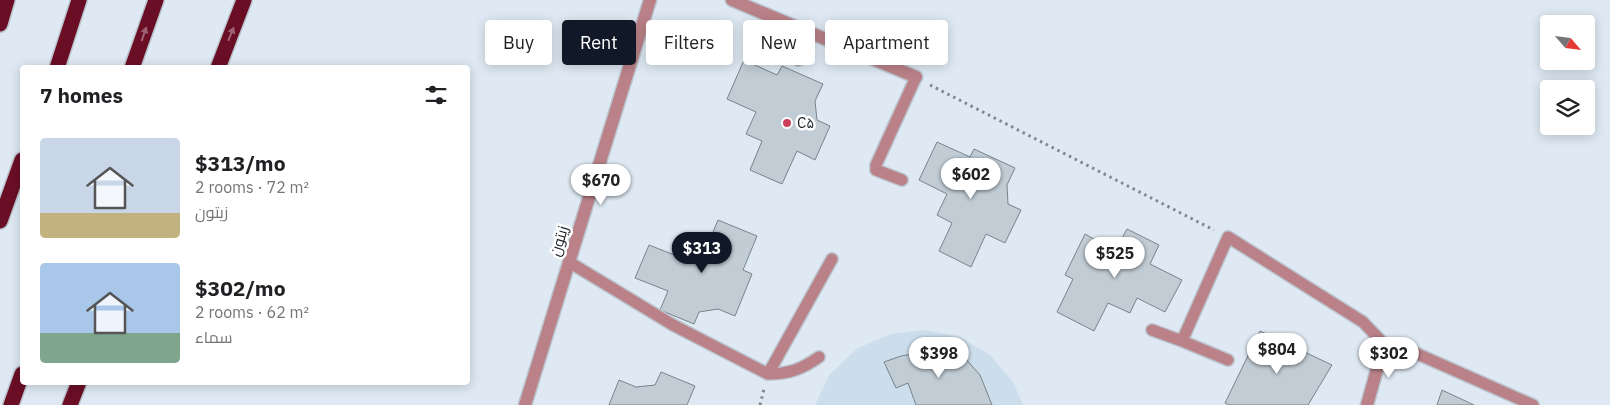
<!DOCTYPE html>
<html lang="en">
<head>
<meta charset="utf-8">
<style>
  body { margin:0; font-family:"IBM Plex Sans",Cairo,sans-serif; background:#f6f6f6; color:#202124; height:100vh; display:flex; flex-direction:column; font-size:19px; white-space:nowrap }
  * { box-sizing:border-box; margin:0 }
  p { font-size:16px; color:#757577 }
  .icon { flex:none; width:28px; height:28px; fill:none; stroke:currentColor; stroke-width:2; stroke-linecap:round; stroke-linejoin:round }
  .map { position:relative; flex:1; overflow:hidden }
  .drawer { position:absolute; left:20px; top:65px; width:450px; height:320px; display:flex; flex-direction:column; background:#fff; border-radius:5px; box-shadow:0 2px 12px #0003 }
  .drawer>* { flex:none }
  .banner { position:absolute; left:485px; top:20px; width:475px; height:45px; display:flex; gap:10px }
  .needle { width:32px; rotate:118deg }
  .buttons { position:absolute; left:1540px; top:15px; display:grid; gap:10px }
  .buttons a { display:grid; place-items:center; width:55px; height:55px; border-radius:5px; background:#fff; box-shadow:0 2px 12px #0003; font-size:25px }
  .price { position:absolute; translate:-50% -42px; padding:0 11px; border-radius:18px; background:#fff; color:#222; font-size:16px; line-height:32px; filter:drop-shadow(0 1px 2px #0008) }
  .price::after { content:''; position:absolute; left:50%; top:30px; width:15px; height:11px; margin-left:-8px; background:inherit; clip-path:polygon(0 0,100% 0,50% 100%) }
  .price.selected { background:#111827; color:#fff }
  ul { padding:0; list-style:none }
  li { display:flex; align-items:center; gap:15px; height:125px; padding:0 20px }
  li span { display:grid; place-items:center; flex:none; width:140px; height:100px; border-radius:5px; color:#555 }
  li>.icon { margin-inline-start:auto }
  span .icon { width:60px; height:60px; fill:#fffc; stroke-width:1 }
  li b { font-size:21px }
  h2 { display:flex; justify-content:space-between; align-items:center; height:60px; padding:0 20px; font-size:21px }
  .chip { padding:0 18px; border-radius:5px; background:#fff; box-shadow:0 2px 12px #0003; font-size:18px; line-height:45px }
  .chip.selected { background:#111827; color:#fff }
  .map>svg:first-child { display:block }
</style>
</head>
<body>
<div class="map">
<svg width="1610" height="405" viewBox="0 0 1610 405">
  <rect width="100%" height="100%" fill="#dee9f3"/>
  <path fill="#ccdeec" d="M925 330 960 337 990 355 1013 382 1023 405H815L830 374 858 348 891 334Z"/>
  <path fill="#c1ccd5" stroke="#78838b" d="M744 60 777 75 782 66 823 84 815 101 817 120 830 126 815 160 797 151 782 184 750 170 762 141 746 134 756 112 727 99Z
    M937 142 970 157 974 149 1015 168 1007 185 1008 204 1021 210 1005 243 986 234 971 267 939 251 952 223 937 215 947 194 919 180Z
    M718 220 757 236 743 270 752 274 735 316 718 309 699 312 694 324 660 310 668 291 635 278 649 245 677 256 684 240 706 249Z
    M1127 229 1159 245 1150 264 1182 280 1165 312 1137 298 1130 313 1108 303 1094 331 1057 312 1073 279 1065 275 1085 234 1101 243 1120 242Z
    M1260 331 1332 365 1308 405H1229L1225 403Z
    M943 349 964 357 980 375 992 405H916L908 383 896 388 884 362 901 356Z
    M661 372 695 386 687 405H609L619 380 636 387 655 385Z
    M1442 390 1474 405H1437Z"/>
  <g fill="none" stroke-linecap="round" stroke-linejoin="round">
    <g stroke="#bbc4cd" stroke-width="14">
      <path id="lane" d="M798 60 805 32
        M902 180 876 170V165L916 77
        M569 262 673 325 768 374 832 259
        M1152 330 1182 341 1228 237 1363 322 1384 344 1413 352 1533 405
        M1182 341 1228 360
        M768 374C789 374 802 369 819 357"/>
    </g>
    <g stroke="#bbc4cd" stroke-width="15">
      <path id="street" d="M732 0 916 77
        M525 405 650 0
        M1367 405 1384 344"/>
    </g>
    <g stroke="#bbc4cd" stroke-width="18">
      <path id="highway" d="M0 24 7 0
        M57 68 79 0
        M132 68 156 0
        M218 68 244 0
        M0 221 22 160
        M11 405 22 374
        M70 405 79 382"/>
    </g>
    <path stroke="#81888f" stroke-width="3" stroke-dasharray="2.5 4" stroke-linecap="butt" d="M930 85 1214 230
      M760 405 764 389"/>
    <use href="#lane" stroke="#ba8288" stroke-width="11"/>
    <use href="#street" stroke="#ba8288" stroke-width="12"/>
    <use href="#highway" stroke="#6a0e26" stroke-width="15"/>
  </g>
  <defs><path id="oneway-solid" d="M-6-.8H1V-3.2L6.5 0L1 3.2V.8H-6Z" transform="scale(1.25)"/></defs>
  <g fill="#9e6272">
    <use href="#oneway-solid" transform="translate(144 34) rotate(-71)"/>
    <use href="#oneway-solid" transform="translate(231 34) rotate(-68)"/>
  </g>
  <circle fill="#ce3e5b" stroke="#fff" stroke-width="2" cx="787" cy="123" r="5"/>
  <g text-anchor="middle" stroke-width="5" stroke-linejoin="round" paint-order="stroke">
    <g font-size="15" fill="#1a1e22" stroke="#fff" text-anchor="start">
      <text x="797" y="128">C۵</text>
    </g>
    <g font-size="15" fill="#1a1e22" stroke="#fff">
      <text transform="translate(559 241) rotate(-73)" y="5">زیتون</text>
    </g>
  </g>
</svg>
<div class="buttons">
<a><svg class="needle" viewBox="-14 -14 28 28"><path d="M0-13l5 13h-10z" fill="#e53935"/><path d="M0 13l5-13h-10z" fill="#757577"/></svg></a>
<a><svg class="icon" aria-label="layers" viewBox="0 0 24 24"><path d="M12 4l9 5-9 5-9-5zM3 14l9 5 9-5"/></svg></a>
</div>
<b class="price" style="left:971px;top:200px">$602</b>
<b class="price" style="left:601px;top:206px">$670</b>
<b class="price selected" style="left:702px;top:274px">$313</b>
<b class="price" style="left:1115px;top:279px">$525</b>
<b class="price" style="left:1277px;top:375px">$804</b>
<b class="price" style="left:939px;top:379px">$398</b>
<b class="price" style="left:1389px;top:379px">$302</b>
<div class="banner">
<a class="chip">Buy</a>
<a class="chip selected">Rent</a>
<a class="chip">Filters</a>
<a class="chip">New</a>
<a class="chip">Apartment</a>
</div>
<section class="drawer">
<h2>7 homes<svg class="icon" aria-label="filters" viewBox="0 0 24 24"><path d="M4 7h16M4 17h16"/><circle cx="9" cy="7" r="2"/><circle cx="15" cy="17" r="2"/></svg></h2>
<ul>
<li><span style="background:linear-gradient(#c9d6e8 75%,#c2b280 0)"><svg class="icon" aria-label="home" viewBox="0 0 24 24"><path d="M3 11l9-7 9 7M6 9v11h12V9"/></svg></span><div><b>$313/mo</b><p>2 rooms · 72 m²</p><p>زیتون</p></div></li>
<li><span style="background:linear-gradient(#a9c7e8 70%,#7fa58c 0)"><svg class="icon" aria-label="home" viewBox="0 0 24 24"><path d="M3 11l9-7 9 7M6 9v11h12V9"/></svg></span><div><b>$302/mo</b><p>2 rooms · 62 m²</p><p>سماء</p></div></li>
</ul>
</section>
</div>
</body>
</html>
